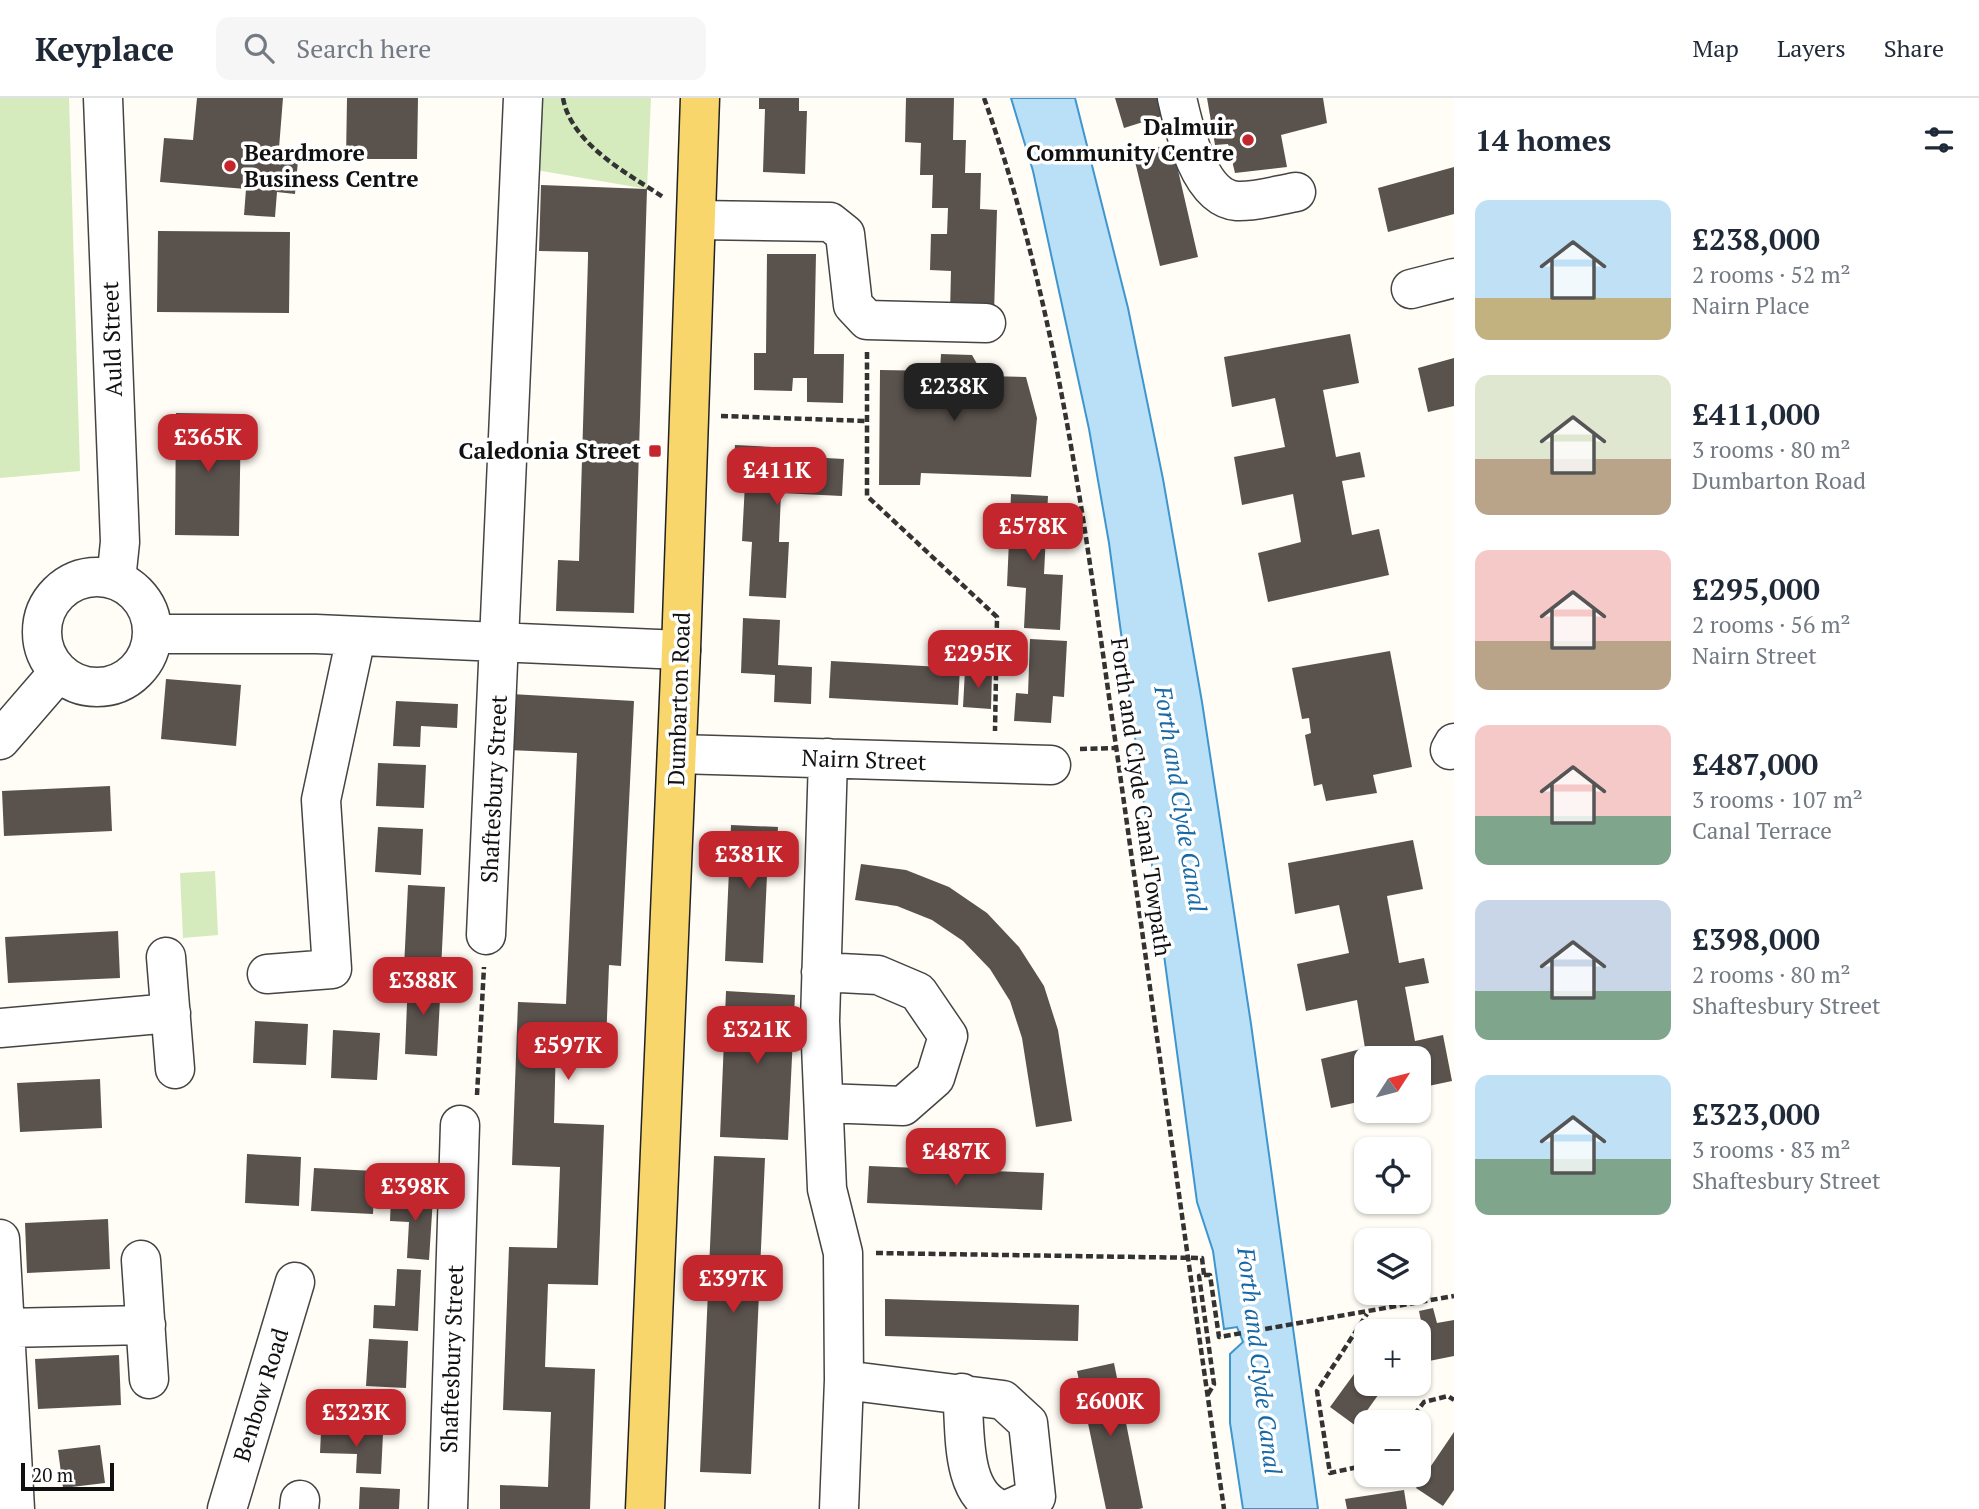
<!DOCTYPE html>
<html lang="en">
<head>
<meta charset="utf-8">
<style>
  body { margin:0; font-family:"PT Serif",serif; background:#f6f6f7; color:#1f2937; height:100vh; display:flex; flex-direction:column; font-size:26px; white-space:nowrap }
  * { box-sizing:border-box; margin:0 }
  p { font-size:23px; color:#747a83 }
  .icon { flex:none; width:38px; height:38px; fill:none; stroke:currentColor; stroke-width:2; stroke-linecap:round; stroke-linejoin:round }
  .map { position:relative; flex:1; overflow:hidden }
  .sheet { display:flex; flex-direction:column; background:#fff; width:525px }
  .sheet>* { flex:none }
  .needle { width:46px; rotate:54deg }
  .buttons { position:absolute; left:1354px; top:948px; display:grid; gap:14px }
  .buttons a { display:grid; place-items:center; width:77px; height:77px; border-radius:14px; background:#fff; box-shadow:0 2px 5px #0004; font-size:35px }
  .scale { position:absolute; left:21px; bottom:18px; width:93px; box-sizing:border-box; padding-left:7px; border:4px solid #111; border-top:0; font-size:19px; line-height:24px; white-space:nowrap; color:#111; -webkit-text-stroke:5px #fff; paint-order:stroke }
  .price { position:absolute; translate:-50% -60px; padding:0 16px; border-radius:14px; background:#c4262e; color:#fff; font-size:23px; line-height:46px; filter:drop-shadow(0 2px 4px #0008) }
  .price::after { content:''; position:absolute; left:50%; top:42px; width:21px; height:16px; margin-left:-10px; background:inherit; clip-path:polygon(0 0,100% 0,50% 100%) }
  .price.current { background:#222; color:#fff }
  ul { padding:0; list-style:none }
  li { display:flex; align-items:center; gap:21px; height:175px; padding:0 21px }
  li span { display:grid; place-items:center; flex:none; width:196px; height:140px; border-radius:14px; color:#555 }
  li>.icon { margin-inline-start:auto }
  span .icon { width:84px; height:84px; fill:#fffc; stroke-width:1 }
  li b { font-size:30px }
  h2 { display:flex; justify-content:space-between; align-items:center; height:84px; padding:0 21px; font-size:30px }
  header { display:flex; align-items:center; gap:42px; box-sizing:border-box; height:98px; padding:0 35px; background:#fff; border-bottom:2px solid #e0e1e3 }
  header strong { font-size:33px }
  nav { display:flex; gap:38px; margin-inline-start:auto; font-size:24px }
  .search { width:490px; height:63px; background:#f6f6f7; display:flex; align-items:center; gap:18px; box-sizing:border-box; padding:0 24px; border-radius:14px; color:#747a83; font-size:26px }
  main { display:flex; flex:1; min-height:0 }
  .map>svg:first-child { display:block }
</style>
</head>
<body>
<header>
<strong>Keyplace</strong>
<div class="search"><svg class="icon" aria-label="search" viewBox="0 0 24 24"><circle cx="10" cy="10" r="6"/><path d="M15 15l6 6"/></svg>Search here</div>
<nav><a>Map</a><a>Layers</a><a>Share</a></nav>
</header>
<main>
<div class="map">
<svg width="1454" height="1411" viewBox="0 0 1454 1411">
  <rect width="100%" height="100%" fill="#fffdf5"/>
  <path fill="#d5ebbd" d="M0 0H69L80 373 0 380Z
    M539 0H651L647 91 536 72Z
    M215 773 218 837 183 840 180 775Z"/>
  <path fill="#b9e0f7" stroke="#3f96cf" stroke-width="2" d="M1011 0H1075L1128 210 1163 381 1202 604 1251 926 1318 1411H1243L1230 1325V1256L1243 1244 1237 1229 1224 1231 1213 1153 1197 1104 1109 445 1089 331 1054 170 1033 73Z"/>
  <path fill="#5a524d" d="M197 0H283L279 50 299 51 295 96 277 94 275 119 244 117 246 91 160 84 164 40 193 42Z
    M347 0H418L417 61H346Z
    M759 0H799V13H807L805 76 763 74 765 11H759Z
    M906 0H954L953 42H966L965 75H981L980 111 997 112 994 216 950 215 951 173 930 172 931 136H947L948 110H932L933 77H920L921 45 905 44Z
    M1115 0H1157L1162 18 1124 30Z
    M1207 0H1323L1327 25 1281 37 1287 69 1235 75 1228 46 1215 47Z
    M1172 46 1198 159 1160 168 1133 55Z
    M1454 69V116L1388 134 1378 90Z
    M541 87 647 91 634 515 556 513 558 462 579 463 588 160V154L539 153Z
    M158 133 290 134 289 215 157 214Z
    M767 156H816L814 256H844L843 305 807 304V280H793L792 293 754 292V255H766Z
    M1350 236 1359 285 1323 292 1336 359 1360 354 1365 379 1342 383 1352 437 1379 431 1389 477 1268 504 1258 455 1301 444 1293 396 1242 407 1234 359 1285 349 1275 300 1232 309 1224 259Z
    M941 256 972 257 984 278 1026 279 1037 320 1031 379 921 375 920 387H879L880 272 940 273Z
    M1454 260V308L1428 314 1418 270Z
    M176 315 241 316 239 438 175 437Z
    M735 347 772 349V357L844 361 842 398 781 395 779 444H789L786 500 749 498 752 444 742 443 745 385 733 384Z
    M1011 396 1048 398 1044 476 1063 477 1060 532 1024 530 1026 490 1007 488Z
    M743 520 780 522 778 567 812 569 811 606 774 604 775 577 741 575Z
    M1030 541 1067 543 1064 599 1053 598 1051 625 1014 623 1016 595 1028 596Z
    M1390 553 1412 669 1373 677 1377 695 1326 703 1322 686 1314 688 1305 637 1311 635 1309 620 1302 621 1292 570Z
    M831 563 960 570 958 607 829 600Z
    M965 572 992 574 991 611 963 609Z
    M166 581 241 587 236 648 161 641Z
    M511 596 634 603 621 868 609 867 606 946 556 944 554 1025 604 1027 598 1187 548 1186 545 1269 595 1271 590 1411H500V1387L548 1389 551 1314 503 1312 509 1149 557 1150 560 1069 512 1067 518 904 566 906 577 655 508 652Z
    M396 603 458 606 457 630 421 628 420 649 393 648Z
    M378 665 426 667 424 710 376 708Z
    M110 688 112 733 4 738 2 693Z
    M731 727 778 729 775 777H767L763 865 725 863Z
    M378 729 423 731 421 777 375 774Z
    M1413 742 1423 791 1387 798 1399 865 1424 860 1429 885 1405 889 1415 943 1443 937 1452 983 1419 990V961H1367V1002L1331 1010 1321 961 1365 950 1357 902 1306 913 1297 866 1349 855 1339 807 1295 816 1288 765Z
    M861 766 906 772 949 789 987 815 1019 849 1044 888 1058 932 1072 1023 1036 1029 1022 940 1010 903 990 871 963 843 932 822 897 808 855 802Z
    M408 787 445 789 441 872 404 870Z
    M118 833 120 880 8 885 5 839Z
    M408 880 441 882 437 958 405 956Z
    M726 893 795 897 788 1042 720 1039Z
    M255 923 308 926 306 967 253 965Z
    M333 932 380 935 377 982 331 980Z
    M100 981 102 1030 20 1034 17 985Z
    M247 1056 301 1059 299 1108 245 1105Z
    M714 1058 765 1060 751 1376 700 1374Z
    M869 1068 1044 1075 1042 1112 867 1105Z
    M314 1070 375 1073 373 1116 311 1113Z
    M391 1098 433 1100 429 1162 407 1160 409 1124 390 1123Z
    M108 1121 110 1171 27 1175 25 1125Z
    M397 1171 421 1172 418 1233 373 1230 374 1207 395 1208Z
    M885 1201 1079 1207 1078 1243 885 1238Z
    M1433 1210 1437 1225 1454 1222V1258L1419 1265V1234L1398 1233 1422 1228 1419 1213Z
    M369 1241 408 1243 406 1290 366 1288Z
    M119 1257 121 1307 38 1311 35 1261Z
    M1365 1261 1367 1286H1386L1356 1328 1330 1309Z
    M1114 1265 1143 1410 1139 1411H1106L1077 1273Z
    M321 1333 383 1336 381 1376 356 1375 357 1356 320 1355Z
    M1454 1334V1392L1443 1408 1416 1390Z
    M100 1347 105 1385 63 1390 58 1352Z
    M360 1389 400 1391 399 1411H359Z
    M1404 1392 1407 1411H1347L1345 1401Z"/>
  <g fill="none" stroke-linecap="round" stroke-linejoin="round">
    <g stroke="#444" stroke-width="41">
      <path id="minor" d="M103 0 120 444 116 482
        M1177 0C1184 31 1199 100 1237 103 1255 104 1278 97 1296 94
        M697 122 830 124 845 136 853 207 867 222 986 225
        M1411 191 1454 180
        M42 534a55 55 0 1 1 110 0a55 55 0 1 1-110 0Z
        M153 536H316L681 552
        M0 642 58 575
        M1450 652 1454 645
        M677 656 1051 667
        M828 660 820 923 827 1091 843 1155 844 1282 839 1411
        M486 837 523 0
        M166 859 175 971
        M821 874 878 877 918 894 948 938 935 980 903 1008 824 1005
        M267 876 332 871 321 702 356 539
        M0 930 171 915
        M0 1141 15 1411
        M141 1162 149 1281
        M5 1230 146 1227
        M844 1282 1003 1302 1028 1325 1036 1399 1009 1411
        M962 1295C966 1332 959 1396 1000 1411
        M227 1411 295 1184
        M299 1411 300 1402
        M448 1411 460 1027"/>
    </g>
    <g stroke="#222" stroke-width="41">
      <path id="major" d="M645 1411 681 552 700 0"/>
    </g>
    <path stroke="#333" stroke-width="4.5" stroke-dasharray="7 3.5" stroke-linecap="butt" d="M563 0C571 46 627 75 663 99
      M984 0C1058 208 1085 431 1116 648 1152 902 1187 1157 1224 1411
      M867 254V398L997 519 995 633
      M721 318 867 323
      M1080 651 1116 650
      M477 997 484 869
      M876 1155 1202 1160 1204 1177 1199 1178 1214 1286 1207 1298
      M1204 1177H1210L1219 1239 1454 1198
      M1408 1325 1424 1304 1448 1298 1454 1302
      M1367 1367 1330 1375 1317 1293 1367 1216"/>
    <use href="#minor" stroke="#fff" stroke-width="38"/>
    <use href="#major" stroke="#f9d66b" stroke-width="38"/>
  </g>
  <g fill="#c4262e" stroke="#fff" stroke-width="2.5">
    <circle cx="1248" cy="42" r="7"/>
    <circle cx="230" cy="68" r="7"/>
    <rect x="648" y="346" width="14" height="14" rx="3.5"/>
  </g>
  <g text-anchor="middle" stroke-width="7" stroke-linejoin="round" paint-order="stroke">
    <g font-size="23" font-weight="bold" fill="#111" stroke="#fff" text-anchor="end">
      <text x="1234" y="37">Dalmuir<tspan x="1234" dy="26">Community Centre</tspan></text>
      <text x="244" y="63" text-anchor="start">Beardmore<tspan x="244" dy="26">Business Centre</tspan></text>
      <text x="641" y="361">Caledonia Street</text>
    </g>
    <g font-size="23" fill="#111" stroke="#fff">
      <text transform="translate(112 241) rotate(-92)" y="8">Auld Street</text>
      <text transform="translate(679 601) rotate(-88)" y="8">Dumbarton Road</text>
      <text transform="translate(864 662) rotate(2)" y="8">Nairn Street</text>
      <text transform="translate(494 691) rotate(-87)" y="8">Shaftesbury Street</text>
      <text transform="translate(1141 699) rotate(82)" y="8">Forth and Clyde Canal Towpath</text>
      <text transform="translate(452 1261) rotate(-88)" y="8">Shaftesbury Street</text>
      <text transform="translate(261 1297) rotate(-73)" y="8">Benbow Road</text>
    </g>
    <g font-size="24" font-style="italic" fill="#1768a6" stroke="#fff">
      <text transform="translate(1180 701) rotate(81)" y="8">Forth and Clyde Canal</text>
      <text transform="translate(1259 1263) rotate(83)" y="8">Forth and Clyde Canal</text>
    </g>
  </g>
</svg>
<div class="buttons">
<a><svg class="needle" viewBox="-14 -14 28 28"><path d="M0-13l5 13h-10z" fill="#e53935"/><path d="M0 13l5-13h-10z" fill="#747a83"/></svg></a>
<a><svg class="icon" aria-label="locate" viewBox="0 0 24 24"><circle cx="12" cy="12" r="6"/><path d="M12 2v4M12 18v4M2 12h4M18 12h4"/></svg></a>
<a><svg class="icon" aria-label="layers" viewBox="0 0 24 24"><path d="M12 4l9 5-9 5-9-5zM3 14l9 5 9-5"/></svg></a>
<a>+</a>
<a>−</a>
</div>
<div class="scale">20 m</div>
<b class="price current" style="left:954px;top:325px">£238K</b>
<b class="price" style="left:208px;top:376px">£365K</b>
<b class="price" style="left:777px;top:409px">£411K</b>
<b class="price" style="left:1033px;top:465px">£578K</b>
<b class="price" style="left:978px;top:592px">£295K</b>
<b class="price" style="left:749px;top:793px">£381K</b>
<b class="price" style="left:423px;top:919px">£388K</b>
<b class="price" style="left:757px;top:968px">£321K</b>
<b class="price" style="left:568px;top:984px">£597K</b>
<b class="price" style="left:956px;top:1090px">£487K</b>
<b class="price" style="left:415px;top:1125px">£398K</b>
<b class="price" style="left:733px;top:1217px">£397K</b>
<b class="price" style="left:1110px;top:1340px">£600K</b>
<b class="price" style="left:356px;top:1351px">£323K</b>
</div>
<section class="sheet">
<h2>14 homes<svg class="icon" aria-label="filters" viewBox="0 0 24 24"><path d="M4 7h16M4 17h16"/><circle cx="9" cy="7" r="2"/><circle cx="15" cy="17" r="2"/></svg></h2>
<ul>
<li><span style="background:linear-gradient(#bfe0f5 70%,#c2b280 0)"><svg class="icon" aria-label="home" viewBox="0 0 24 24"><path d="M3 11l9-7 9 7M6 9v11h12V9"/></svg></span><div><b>£238,000</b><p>2 rooms · 52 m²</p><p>Nairn Place</p></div></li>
<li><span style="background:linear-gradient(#dfe7d0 60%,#b9a48a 0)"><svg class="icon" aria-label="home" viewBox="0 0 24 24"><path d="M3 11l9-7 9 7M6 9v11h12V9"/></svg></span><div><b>£411,000</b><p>3 rooms · 80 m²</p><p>Dumbarton Road</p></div></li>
<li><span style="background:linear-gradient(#f6c9c9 65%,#b9a48a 0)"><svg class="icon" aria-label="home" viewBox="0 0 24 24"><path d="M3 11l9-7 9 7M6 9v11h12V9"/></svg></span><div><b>£295,000</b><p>2 rooms · 56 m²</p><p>Nairn Street</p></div></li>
<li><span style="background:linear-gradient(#f6c9c9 65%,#7fa58c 0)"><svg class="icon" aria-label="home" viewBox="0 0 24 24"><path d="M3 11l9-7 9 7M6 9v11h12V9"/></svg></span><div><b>£487,000</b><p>3 rooms · 107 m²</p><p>Canal Terrace</p></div></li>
<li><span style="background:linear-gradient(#c9d6e8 65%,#7fa58c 0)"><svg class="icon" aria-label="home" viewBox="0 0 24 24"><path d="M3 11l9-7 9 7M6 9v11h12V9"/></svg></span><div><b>£398,000</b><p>2 rooms · 80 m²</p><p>Shaftesbury Street</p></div></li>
<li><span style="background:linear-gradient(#bfe0f5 60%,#7fa58c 0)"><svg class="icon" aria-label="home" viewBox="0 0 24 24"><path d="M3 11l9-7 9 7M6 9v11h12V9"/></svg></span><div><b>£323,000</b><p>3 rooms · 83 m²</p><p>Shaftesbury Street</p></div></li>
</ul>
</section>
</main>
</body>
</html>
